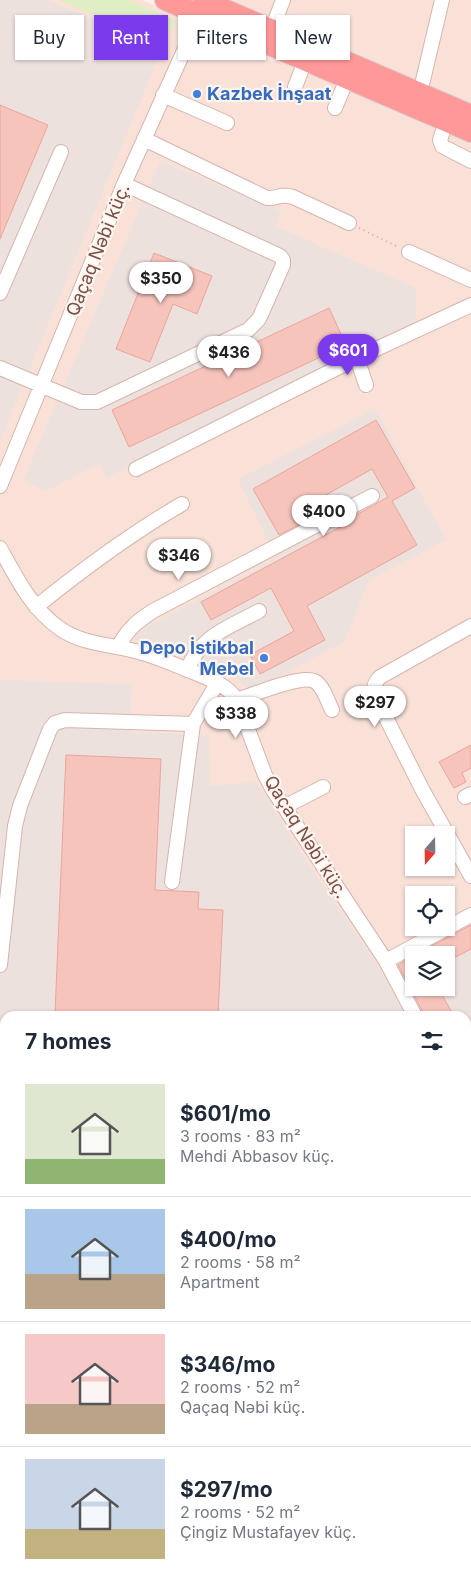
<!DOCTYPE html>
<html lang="en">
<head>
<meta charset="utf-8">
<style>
  body { margin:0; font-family:Inter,sans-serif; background:#f6f6f7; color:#1f2937; height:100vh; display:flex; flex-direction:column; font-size:19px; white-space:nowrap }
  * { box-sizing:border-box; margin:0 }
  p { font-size:16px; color:#747a83 }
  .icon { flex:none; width:28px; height:28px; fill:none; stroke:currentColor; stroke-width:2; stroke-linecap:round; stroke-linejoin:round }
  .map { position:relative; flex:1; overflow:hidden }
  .details { position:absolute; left:0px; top:1011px; width:471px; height:571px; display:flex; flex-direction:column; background:#fff; border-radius:15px 15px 0 0; box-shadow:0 1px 4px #0004 }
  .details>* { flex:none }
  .guide { position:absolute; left:15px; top:15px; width:441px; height:45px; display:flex; gap:10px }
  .needle { width:32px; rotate:200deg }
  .buttons { position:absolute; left:405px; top:826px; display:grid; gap:10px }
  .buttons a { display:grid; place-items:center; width:50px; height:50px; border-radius:0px; background:#fff; box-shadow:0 1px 4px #0004; font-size:25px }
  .price { position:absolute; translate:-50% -42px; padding:0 11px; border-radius:18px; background:#fff; color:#222; font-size:16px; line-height:32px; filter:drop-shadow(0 1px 2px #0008) }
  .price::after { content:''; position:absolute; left:50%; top:30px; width:15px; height:11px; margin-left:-8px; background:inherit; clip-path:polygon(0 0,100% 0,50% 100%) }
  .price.selected { background:#7c3aed; color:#fff }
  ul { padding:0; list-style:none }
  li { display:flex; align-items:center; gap:15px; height:125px; padding:0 25px }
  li+li { border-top:1px solid #e0e1e3 }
  li span { display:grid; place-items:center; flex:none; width:140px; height:100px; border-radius:0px; color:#555 }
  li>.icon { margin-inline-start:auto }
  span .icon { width:60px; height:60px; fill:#fffc; stroke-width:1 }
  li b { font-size:21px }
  h2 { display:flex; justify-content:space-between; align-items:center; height:60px; padding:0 25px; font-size:21px }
  .tag { padding:0 18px; border-radius:0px; background:#fff; box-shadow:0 1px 4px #0004; font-size:18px; line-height:45px }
  .tag.selected { background:#7c3aed; color:#fff }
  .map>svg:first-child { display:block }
</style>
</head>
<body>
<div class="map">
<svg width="471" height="1582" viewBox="0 0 471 1582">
  <rect width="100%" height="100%" fill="#feefe7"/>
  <path fill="#f9e1d8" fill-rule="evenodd" d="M0 0H142L471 140V1582H0ZM414 835H446V868H414ZM414 895H446V928H414ZM414 955H446V988H414ZM5 1016H466V1578H5Z
    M225 0H471V106Z"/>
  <path fill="#ede1de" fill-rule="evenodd" d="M0 0H48L162 49 0 441Z
    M160 161 281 211 275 226 416 288V324L106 478 100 463 46 491 23 480Z
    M375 409 446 540 369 580 344 642 251 691 232 674 170 651 133 640 134 634 276 558 238 479Z
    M0 680 132 684 130 732 209 735 210 786 256 782 313 871 381 970 405 1016H5V1209L0 1208Z
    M471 921V1114L466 1105V1016H421L394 965ZM414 955H446V988H414Z
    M0 1478H5V1578H134L133 1582H0Z
    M466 1511H471V1582H368L371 1578H466Z
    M137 1578H300L296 1582H136Z"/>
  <path fill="#e0eec3" d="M59 0H128L175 20 164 45Z"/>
  <path fill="#f7c4bc" stroke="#eba49a" d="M0 105 48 125 0 239Z
    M154 253 212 276 197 314 173 304 150 362 116 349Z
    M329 308 346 345 129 447 112 410Z
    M376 420 415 488 392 501 417 545 307 606 325 640 260 674 250 655 294 631 271 588 211 620 201 602 346 524 344 522 388 497 372 469 317 500 323 512 279 535 253 489Z
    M471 745V768L462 773 466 782 454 788 439 762Z
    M66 755 161 759 155 890 199 892 198 909 223 910 218 1016H68V1014L55 1013Z
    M471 925V949L446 962V955H415Z
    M414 956V988H438L454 1016H425L398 965Z"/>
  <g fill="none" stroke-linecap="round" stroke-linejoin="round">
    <g stroke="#d5b5ae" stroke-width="16">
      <path id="minor" d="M272 29 283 0
        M295 87 305 61
        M420 93 442 0
        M163 95 227 123
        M335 108 347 79
        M446 122 440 140 442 146 471 161
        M144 139 267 198C278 199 279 193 293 197L349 223
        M409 252 471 280
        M0 293 61 152
        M357 358 366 385
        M0 368 81 402H97L248 330 259 319 283 265V260L280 256 124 184
        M136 469 357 358 471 305
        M0 486 124 184 200 15
        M0 548C16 577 31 608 59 628 83 645 111 644 139 652 158 657 175 665 193 672 210 679 226 684 237 700L265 775 273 790 386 961 415 1016
        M36 607C83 569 130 534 182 504
        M471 626 380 677C374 683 373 688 375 696L423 791 471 876
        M118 647C128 629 136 622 153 611L372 496
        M187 670C201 635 228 628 259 611
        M237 700C252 695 304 673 316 682 324 688 328 702 332 710
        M465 797 471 794
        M284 807 323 787
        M172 882 193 724
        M386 961 471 915
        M0 965 15 826 20 806 50 729 55 723 65 720 193 724 218 682
        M0 1081 5 1083
        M466 1166 471 1167
        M466 1206 471 1213
        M0 1227 5 1229
        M466 1389H471
        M0 1472 5 1473
        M0 1498 5 1499
        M207 1578V1582
        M105 1582V1578
        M323 1582 326 1578"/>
    </g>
    <g stroke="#dacdcc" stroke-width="22">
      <path id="highway" d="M165 0 471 132
        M203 0 471 115"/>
    </g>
    <path stroke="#dca69e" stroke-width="2" stroke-dasharray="1 4" stroke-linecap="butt" d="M359 228 398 247"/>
    <use href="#minor" stroke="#fff" stroke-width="14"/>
    <use href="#highway" stroke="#fe9899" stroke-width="20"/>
    <g stroke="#aea3ca" stroke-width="5">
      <path id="rail" d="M0 1336 5 1338
        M0 1414 5 1416
        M466 1414H471
        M466 1450 471 1449"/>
    </g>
    <use href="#rail" stroke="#fff5ef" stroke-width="3" stroke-dasharray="9" stroke-linecap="butt"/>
  </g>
  <g fill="#3f7fe0" stroke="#fff5ef" stroke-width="2">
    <circle cx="197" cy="94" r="5"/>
    <circle cx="264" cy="658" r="5"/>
  </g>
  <g text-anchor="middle" stroke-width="4.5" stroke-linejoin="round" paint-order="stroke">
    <g font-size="18" font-weight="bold" fill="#366cbe" stroke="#fff5ef" text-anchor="start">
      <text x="207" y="100">Kazbek İnşaat</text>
      <text x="254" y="654" text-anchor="end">Depo İstikbal<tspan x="254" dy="21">Mebel</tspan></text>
    </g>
    <g font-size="18" fill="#7b4d48" stroke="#fff5ef">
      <text transform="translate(98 250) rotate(-68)" y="6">Qaçaq Nəbi küç.</text>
      <text transform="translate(306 837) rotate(58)" y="6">Qaçaq Nəbi küç.</text>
    </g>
  </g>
</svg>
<div class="buttons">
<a><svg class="needle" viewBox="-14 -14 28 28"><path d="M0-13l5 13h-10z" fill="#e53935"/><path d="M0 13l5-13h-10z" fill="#747a83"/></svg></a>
<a><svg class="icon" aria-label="locate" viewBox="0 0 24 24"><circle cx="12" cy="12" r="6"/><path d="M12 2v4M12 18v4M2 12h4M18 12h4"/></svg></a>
<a><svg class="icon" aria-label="layers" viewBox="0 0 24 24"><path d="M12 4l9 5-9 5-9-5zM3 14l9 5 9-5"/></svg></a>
</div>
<b class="price" style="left:161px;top:304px">$350</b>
<b class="price selected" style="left:348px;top:376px">$601</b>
<b class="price" style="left:229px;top:378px">$436</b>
<b class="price" style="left:324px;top:537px">$400</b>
<b class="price" style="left:179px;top:581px">$346</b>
<b class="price" style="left:375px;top:728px">$297</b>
<b class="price" style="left:236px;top:739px">$338</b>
<div class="guide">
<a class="tag">Buy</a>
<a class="tag selected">Rent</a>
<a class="tag">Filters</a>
<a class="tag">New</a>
</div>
<section class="details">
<h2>7 homes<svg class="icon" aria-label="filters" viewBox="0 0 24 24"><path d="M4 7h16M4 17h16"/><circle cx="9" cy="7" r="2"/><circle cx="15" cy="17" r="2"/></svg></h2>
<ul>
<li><span style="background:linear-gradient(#dfe7d0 75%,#8fb573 0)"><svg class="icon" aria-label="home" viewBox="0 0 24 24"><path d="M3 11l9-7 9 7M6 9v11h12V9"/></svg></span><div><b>$601/mo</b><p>3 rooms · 83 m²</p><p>Mehdi Abbasov küç.</p></div></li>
<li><span style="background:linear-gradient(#a9c7e8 65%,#b9a48a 0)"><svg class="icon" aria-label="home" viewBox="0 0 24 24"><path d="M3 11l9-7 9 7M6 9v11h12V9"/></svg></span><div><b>$400/mo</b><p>2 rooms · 58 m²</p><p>Apartment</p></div></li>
<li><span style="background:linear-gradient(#f6c9c9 70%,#b9a48a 0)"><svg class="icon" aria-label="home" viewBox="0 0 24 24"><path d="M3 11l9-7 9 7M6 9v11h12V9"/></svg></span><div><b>$346/mo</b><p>2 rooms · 52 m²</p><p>Qaçaq Nəbi küç.</p></div></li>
<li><span style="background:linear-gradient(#c9d6e8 70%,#c2b280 0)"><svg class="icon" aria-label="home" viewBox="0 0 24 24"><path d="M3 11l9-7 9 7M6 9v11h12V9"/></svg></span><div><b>$297/mo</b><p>2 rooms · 52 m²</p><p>Çingiz Mustafayev küç.</p></div></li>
</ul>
</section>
</div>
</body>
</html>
